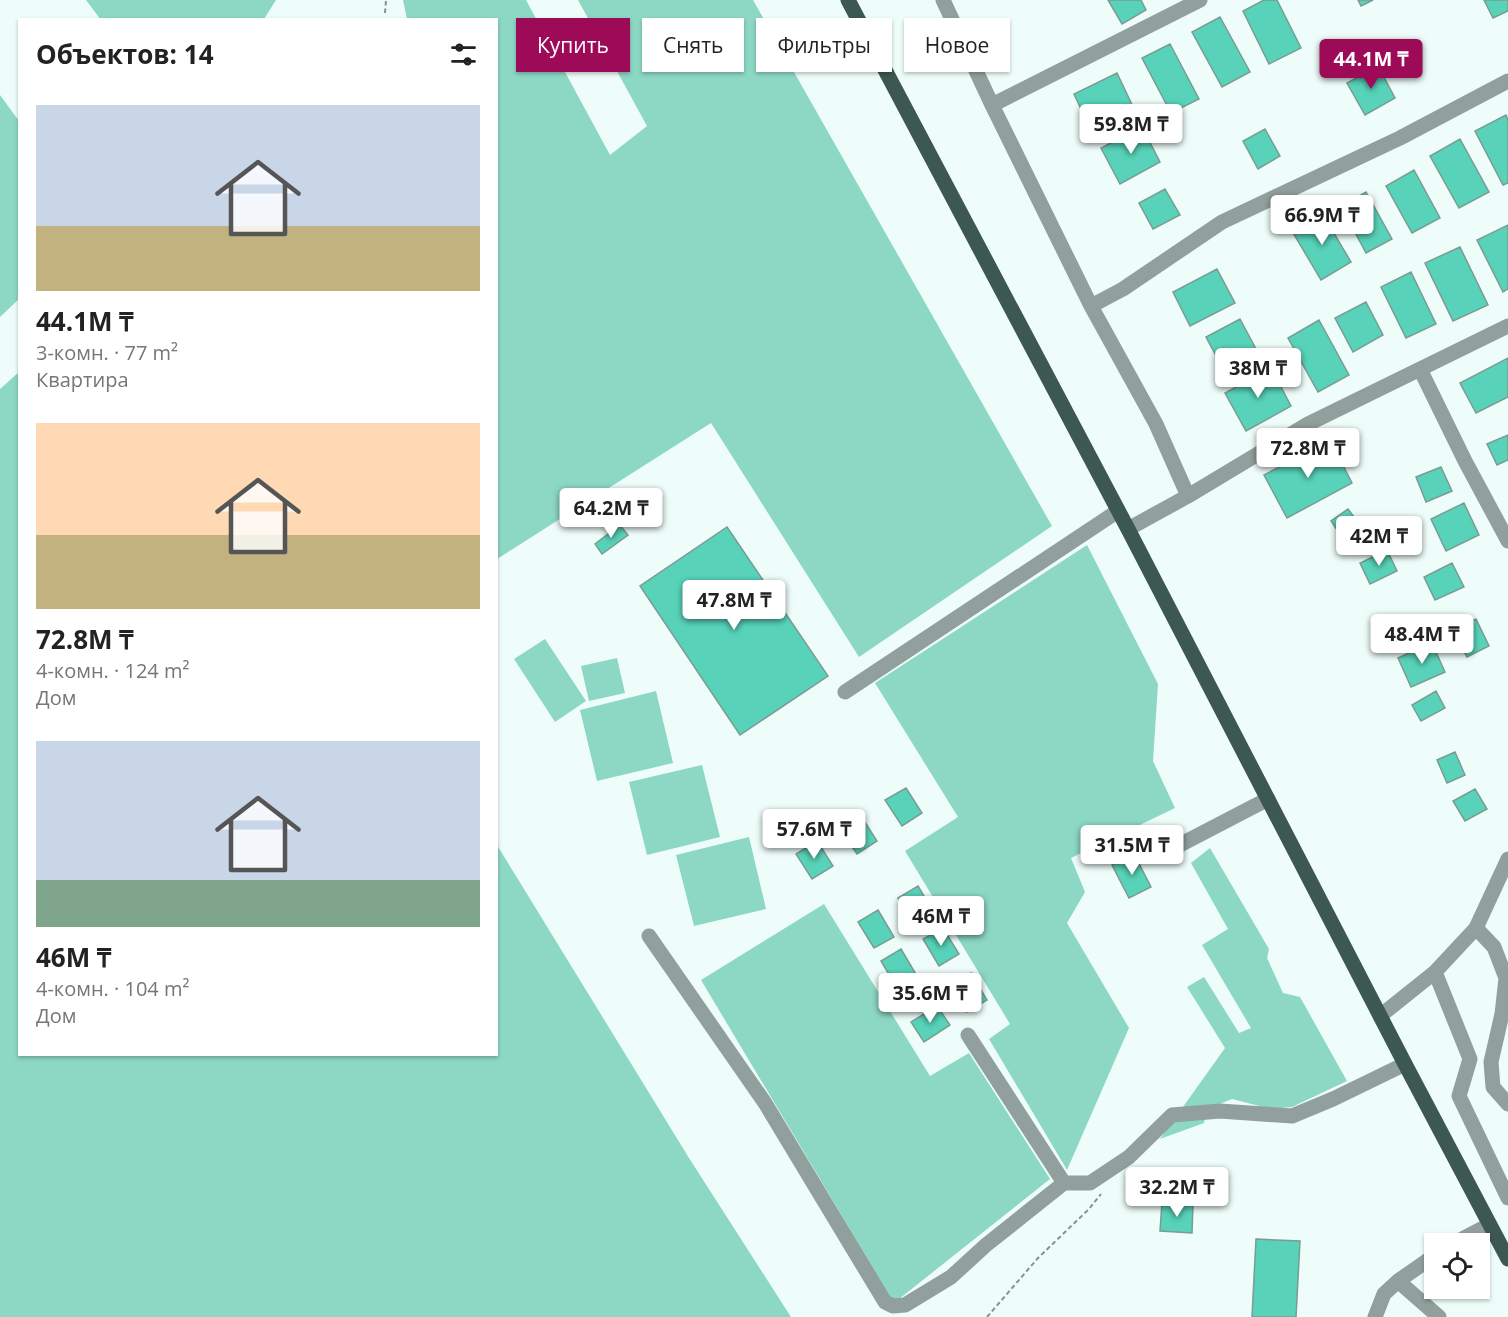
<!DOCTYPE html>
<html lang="ru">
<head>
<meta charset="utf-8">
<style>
  body { margin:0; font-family:"Open Sans",sans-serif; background:#f6f6f6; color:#222; height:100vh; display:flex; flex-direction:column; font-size:22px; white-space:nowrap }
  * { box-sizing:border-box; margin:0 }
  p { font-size:20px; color:#767676 }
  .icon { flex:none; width:33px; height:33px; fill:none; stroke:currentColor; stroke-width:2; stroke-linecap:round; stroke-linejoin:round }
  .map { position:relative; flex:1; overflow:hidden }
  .drawer { position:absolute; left:18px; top:18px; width:480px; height:1038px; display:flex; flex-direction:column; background:#fff; border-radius:0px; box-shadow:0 2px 4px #0004 }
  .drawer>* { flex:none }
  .top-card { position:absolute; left:516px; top:18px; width:570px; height:54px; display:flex; gap:12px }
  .tools { position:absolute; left:1424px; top:1233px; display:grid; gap:12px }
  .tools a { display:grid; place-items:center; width:66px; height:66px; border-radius:0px; background:#fff; box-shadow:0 2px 4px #0004; font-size:30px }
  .price { position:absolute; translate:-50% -51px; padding:0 14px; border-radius:6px; background:#fff; color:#222; font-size:20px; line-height:39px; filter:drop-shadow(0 2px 3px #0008) }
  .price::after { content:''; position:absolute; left:50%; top:36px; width:18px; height:14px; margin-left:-9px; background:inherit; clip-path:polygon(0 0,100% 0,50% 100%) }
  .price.current { background:#9c0a58; color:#fff }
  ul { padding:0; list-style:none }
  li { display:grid; align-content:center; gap:12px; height:318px; padding:0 18px }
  li span { display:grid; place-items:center; height:186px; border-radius:0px; color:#555 }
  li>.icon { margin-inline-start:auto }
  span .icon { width:108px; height:108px; fill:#fffc; stroke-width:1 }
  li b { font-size:26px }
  h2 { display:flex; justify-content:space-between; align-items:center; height:72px; padding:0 18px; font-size:26px }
  .chip { padding:0 21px; border-radius:0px; background:#fff; box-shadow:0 2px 4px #0004; font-size:21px; line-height:54px }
  .chip.current { background:#9c0a58; color:#fff }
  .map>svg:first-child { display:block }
</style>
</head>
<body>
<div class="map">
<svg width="1508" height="1317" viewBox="0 0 1508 1317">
  <rect width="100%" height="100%" fill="#eefdf9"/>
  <path fill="#8cd8c5" d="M86 0H276L264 19 101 20Z
    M403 0H526L610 155 647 126 578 0H753L1052 526 859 657 711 423 497 559 496 20 407 19Z
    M0 95 19 121V299L0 317Z
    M19 372 20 1054H496L497 845 689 1158 791 1317H0V389Z
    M1087 545 1158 684 1153 761 1175 808 1071 858 1085 892 1067 923 1129 1028 1067 1170 989 1039 1010 1024 905 851 958 817 875 683Z
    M545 639 586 701 555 722 514 659Z
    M617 658 625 693 589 701 581 666Z
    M656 691 673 763 597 781 580 710Z
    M702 765 720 837 647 855 629 782Z
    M749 837 766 909 694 926 676 855Z
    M1210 848 1269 949 1267 958 1283 993 1300 997 1347 1081 1292 1107 1271 1109 1232 1099 1207 1109 1204 1123 1160 1139 1225 1048 1187 987 1204 977 1239 1033 1251 1028 1202 945 1228 929 1191 863Z
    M824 904 930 1076 969 1053 1050 1179 894 1303 701 980Z"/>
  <path fill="#58d3b9" stroke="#799c93" stroke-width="1.5" d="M1108 0H1141L1146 10 1122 24Z
    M1264 0H1277L1301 48 1269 64 1243 11Z
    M1358 0H1373L1361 6Z
    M1484 0H1508V11L1493 18Z
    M1220 17 1250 72 1222 87 1192 32Z
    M1170 44 1199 99 1171 113 1142 58Z
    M1378 66 1395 98 1365 115 1347 83Z
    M1117 73 1134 109 1091 130 1074 94Z
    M1506 115 1508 120V183L1503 185 1475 131Z
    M1142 127 1160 162 1120 184 1101 148Z
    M1265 129 1280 156 1258 169 1243 141Z
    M1460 139 1489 192 1459 208 1430 156Z
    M1414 170 1440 218 1412 233 1386 186Z
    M1165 189 1180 215 1153 229 1139 203Z
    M1366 192 1392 239 1366 253 1341 206Z
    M1322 213 1351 262 1321 280 1292 231Z
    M1508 225V289L1503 292 1477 240Z
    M1460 247 1488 305 1453 321 1425 263Z
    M1217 269 1235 303 1190 326 1173 292Z
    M1411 272 1436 324 1406 338 1381 287Z
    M1366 302 1383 335 1353 352 1335 318Z
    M1240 319 1256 349 1222 367 1206 337Z
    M1319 320 1349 375 1318 392 1288 338Z
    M1508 358V397L1476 413 1460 383Z
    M1271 368 1291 406 1246 431 1225 393Z
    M1508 435V460L1497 465 1487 444Z
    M1330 440 1352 483 1287 518 1264 475Z
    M1441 467 1452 491 1426 502 1416 477Z
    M1464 503 1479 535 1446 551 1431 519Z
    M1348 509 1363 529 1345 542 1331 521Z
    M620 525 628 535 602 554 595 544Z
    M727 527 828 676 740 735 640 586Z
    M1387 550 1397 571 1370 584 1360 563Z
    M1452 563 1464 587 1435 600 1424 577Z
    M1476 619 1489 646 1467 657 1453 630Z
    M1432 643 1445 672 1411 687 1398 658Z
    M1436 691 1445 708 1421 721 1412 705Z
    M1455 752 1465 775 1447 783 1437 760Z
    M906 788 922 813 902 826 885 800Z
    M1475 789 1487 809 1465 821 1453 801Z
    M861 816 877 841 857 854 840 829Z
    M817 841 833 866 812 879 796 854Z
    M1134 854 1151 887 1129 898 1112 865Z
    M918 886 934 913 914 925 898 898Z
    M878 910 894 937 874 948 858 922Z
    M943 928 959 954 939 966 923 939Z
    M901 949 917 976 897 988 881 961Z
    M971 973 987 1000 967 1012 951 985Z
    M937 1006 950 1025 924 1042 911 1022Z
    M1162 1202 1193 1204 1192 1233 1160 1231Z
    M1256 1239 1300 1241 1296 1317H1252Z"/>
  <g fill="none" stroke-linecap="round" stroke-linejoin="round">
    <path stroke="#85938f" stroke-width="2" stroke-dasharray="4.5 3" stroke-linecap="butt" d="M385 13 386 0
      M987 1317 1038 1258 1089 1209 1101 1194"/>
    <path stroke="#91a09c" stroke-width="15" d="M943 0 992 105
      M1091 306 992 105 1200 0
      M1420 369 1465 461 1508 541
      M1188 496 1156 424 1091 306 1123 289 1222 222 1400 138 1508 81
      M1128 529 1188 496 1308 424 1508 326
      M845 692 1118 511
      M1170 850 1268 799
      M1476 928 1508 859
      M649 936 765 1103 885 1302 893 1306 905 1305 951 1277 986 1245 1064 1183
      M1435 972 1476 928 1494 947 1506 978 1502 1014 1491 1062 1493 1087 1508 1104
      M1380 1016 1435 972 1470 1059 1459 1096 1508 1198
      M968 1035 1064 1183H1090L1129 1157 1172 1115 1220 1111 1292 1116 1333 1099 1405 1064
      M1453 1244 1489 1225
      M1398 1281 1439 1317
      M1375 1317 1384 1294 1398 1281 1434 1256"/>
    <path stroke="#3c5851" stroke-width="15" d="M848 0 1128 529 1405 1064 1508 1259"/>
  </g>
</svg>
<div class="tools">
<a><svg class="icon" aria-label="locate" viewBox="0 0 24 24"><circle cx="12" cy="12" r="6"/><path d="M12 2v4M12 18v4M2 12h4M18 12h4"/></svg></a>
</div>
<b class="price current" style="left:1371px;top:90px">44.1M ₸</b>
<b class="price" style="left:1131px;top:155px">59.8M ₸</b>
<b class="price" style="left:1322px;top:246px">66.9M ₸</b>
<b class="price" style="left:1258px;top:399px">38M ₸</b>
<b class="price" style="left:1308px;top:479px">72.8M ₸</b>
<b class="price" style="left:611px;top:539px">64.2M ₸</b>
<b class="price" style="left:1379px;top:567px">42M ₸</b>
<b class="price" style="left:734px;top:631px">47.8M ₸</b>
<b class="price" style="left:1422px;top:665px">48.4M ₸</b>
<b class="price" style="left:814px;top:860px">57.6M ₸</b>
<b class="price" style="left:1132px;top:876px">31.5M ₸</b>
<b class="price" style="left:941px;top:947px">46M ₸</b>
<b class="price" style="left:930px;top:1024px">35.6M ₸</b>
<b class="price" style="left:1177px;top:1218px">32.2M ₸</b>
<div class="top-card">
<a class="chip current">Купить</a>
<a class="chip">Снять</a>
<a class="chip">Фильтры</a>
<a class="chip">Новое</a>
</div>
<section class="drawer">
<h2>Объектов: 14<svg class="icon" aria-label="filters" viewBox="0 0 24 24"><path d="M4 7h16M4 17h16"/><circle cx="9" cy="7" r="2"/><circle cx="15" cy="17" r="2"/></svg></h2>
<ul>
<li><span style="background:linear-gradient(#c9d6e8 65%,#c2b280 0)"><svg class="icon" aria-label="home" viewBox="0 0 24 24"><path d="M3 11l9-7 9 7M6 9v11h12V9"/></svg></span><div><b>44.1M ₸</b><p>3-комн. · 77 m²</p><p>Квартира</p></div></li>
<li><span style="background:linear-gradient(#ffd9b3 60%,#c2b280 0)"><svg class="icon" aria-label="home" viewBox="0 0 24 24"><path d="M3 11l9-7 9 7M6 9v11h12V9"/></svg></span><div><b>72.8M ₸</b><p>4-комн. · 124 m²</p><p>Дом</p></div></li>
<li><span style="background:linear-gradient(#c9d6e8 75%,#7fa58c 0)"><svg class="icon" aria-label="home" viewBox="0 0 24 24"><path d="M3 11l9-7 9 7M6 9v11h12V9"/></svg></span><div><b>46M ₸</b><p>4-комн. · 104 m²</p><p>Дом</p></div></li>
</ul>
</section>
</div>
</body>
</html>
